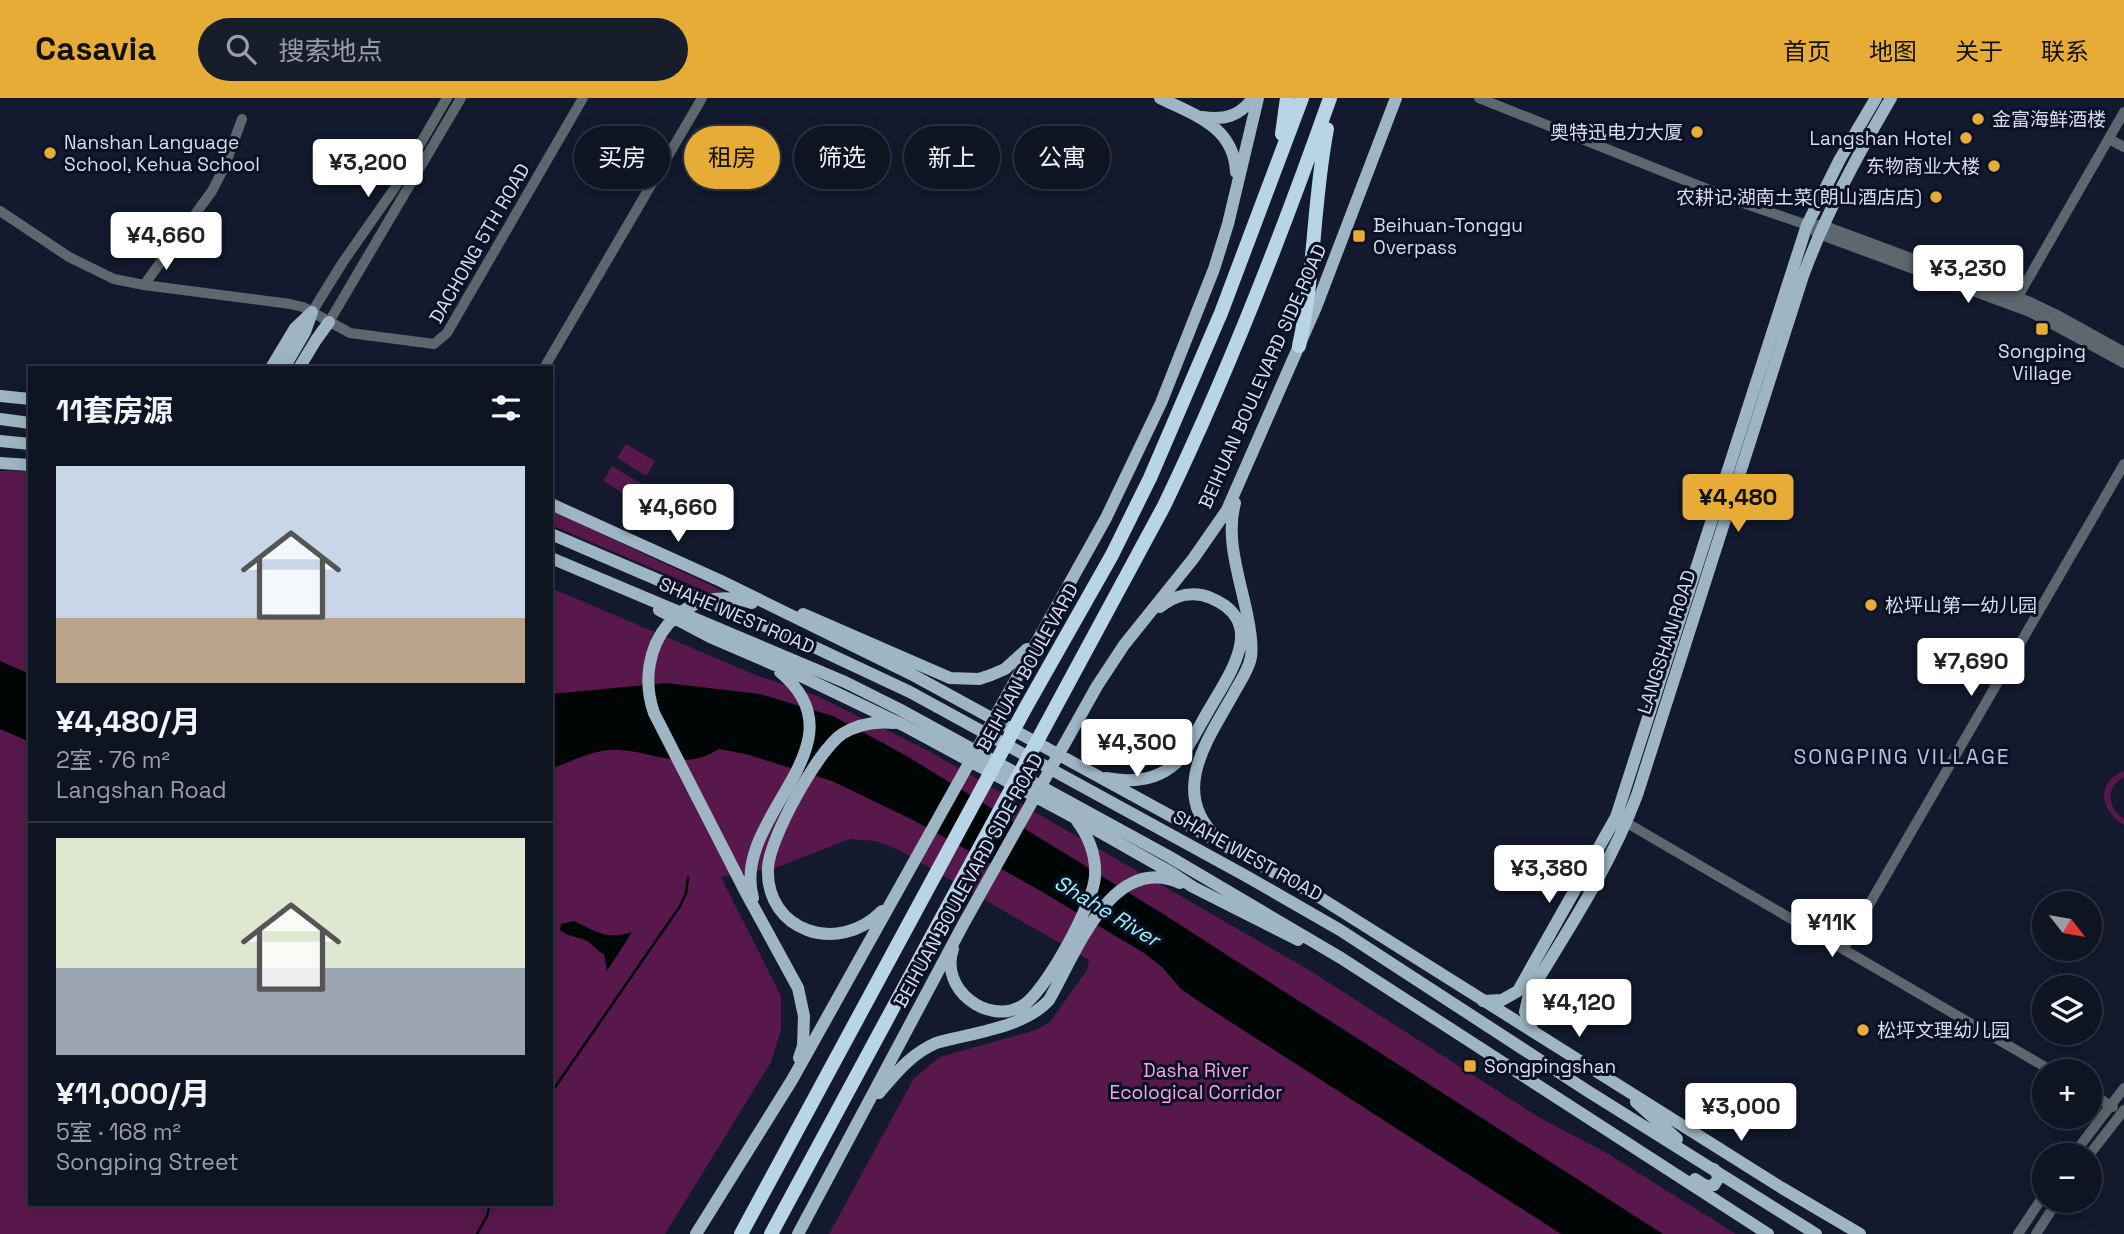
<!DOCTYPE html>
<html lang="zh">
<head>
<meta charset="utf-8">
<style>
  body { margin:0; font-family:"Space Grotesk","Noto Sans SC",sans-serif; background:#171d2a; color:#f1f3f6; height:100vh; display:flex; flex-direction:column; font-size:26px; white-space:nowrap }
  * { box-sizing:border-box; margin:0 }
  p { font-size:23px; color:#9b9ea5 }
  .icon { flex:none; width:38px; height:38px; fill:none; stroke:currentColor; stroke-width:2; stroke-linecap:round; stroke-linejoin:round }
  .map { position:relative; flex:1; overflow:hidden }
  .details { position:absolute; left:28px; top:268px; width:525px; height:840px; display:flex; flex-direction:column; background:#0e1422; border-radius:0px; box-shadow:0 4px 18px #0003,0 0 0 2px #2e3340 }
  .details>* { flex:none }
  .banner { position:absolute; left:574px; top:28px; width:665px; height:63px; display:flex; gap:14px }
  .needle { width:46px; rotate:121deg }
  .buttons { position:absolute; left:2032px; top:793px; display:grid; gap:14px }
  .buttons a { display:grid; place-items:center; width:70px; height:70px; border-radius:50%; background:#0e1422; box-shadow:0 4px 18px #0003,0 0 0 2px #2e3340; font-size:35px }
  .price { position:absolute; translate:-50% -60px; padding:0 16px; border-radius:7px; background:#fff; color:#222; font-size:23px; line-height:46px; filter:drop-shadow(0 2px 4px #0008) }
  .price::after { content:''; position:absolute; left:50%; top:42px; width:21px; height:16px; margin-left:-10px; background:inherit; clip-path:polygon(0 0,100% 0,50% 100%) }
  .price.active { background:#e6ac36; color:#111 }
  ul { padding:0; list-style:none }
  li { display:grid; align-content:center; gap:14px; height:371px; padding:0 28px }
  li+li { border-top:2px solid #2e3340 }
  li span { display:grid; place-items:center; height:217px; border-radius:0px; color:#555 }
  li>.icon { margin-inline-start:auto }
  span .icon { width:126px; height:126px; fill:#fffc; stroke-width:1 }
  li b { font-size:30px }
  h2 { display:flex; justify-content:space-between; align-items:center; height:84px; padding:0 28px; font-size:30px }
  .pill { padding:0 24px; border-radius:32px; background:#0e1422; box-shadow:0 4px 18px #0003,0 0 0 2px #2e3340; font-size:24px; line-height:63px }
  .pill.active { background:#e6ac36; color:#111 }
  header { display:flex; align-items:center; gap:42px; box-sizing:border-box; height:98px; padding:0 35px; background:#e6ac36; color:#111 }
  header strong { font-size:33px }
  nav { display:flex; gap:38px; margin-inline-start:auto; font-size:24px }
  .search { width:490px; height:63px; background:#171d2a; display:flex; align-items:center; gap:18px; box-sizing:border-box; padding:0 24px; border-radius:38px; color:#9b9ea5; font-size:26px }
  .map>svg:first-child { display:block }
</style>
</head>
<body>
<header>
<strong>Casavia</strong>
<div class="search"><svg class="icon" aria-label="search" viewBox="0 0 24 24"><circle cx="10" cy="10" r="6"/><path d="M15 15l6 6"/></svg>搜索地点</div>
<nav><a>首页</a><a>地图</a><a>关于</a><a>联系</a></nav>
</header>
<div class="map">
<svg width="2124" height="1136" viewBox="0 0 2124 1136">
  <rect width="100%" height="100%" fill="#131a2e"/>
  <path fill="#59184b" d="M626 346 655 363 646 378 617 360Z
    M612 368 642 386 632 401 603 383Z
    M0 373H30V1106H551V490L758 578 815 597 927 652 1309 872 1540 1020 1605 1054 1736 1136H829L914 980 940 959 1036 932 1050 924 1087 872 1089 862 897 751 876 743 850 741 775 770 721 779 781 898V932L771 964 665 1136H0Z
    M551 412 725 494 710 495 551 427Z
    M2124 673V679C2105 689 2107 710 2124 721V727C2100 713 2095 684 2124 673Z"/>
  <path fill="#000606" d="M0 563 30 576V644L0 631Z
    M666 585 760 596 833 618 905 657 1160 814 1663 1136H1561L1204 907 1181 891 1162 869 1144 855 1039 792 915 723 832 683 746 656 719 651C683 674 656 654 619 652 597 650 572 663 551 671V596Z
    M574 823C597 834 606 842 632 834L607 873 604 856C597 853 595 849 590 845 581 838 569 840 560 832L561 826Z"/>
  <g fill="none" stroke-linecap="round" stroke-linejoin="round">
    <path stroke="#000606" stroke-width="2.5" d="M551 995 680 808 686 795 688 780
      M477 1136 487 1118 490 1106"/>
    <path stroke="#5c676e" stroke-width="10" d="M1479 0 1737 103 1807 127H1822L2030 204 2057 217 2124 254
      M2109 41 2124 49
      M0 113 69 159 114 181 144 187 290 206 303 209 350 235 434 246 447 235 583 0
      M1816 135 2030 214 2124 265
      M144 187 212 93 224 70 242 21
      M2016 202 2124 14
      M312 214 343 164 394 91 447 0
      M329 224 461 0
      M544 270 702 0
      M1627 725 2052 973
      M1844 850 2124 366
      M2090 995 2113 1009
      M2073 1057 2124 990
      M2089 1057 2124 1012
      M2018 1136 2044 1097
      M2036 1136 2058 1102"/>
    <path stroke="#9eb6c4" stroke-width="12" d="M1160 0C1195 17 1234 29 1236 74
      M1202 19C1224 22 1239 19 1253 0
      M271 270 295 230 312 214
      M284 270 305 234 312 214
      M299 270 316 242 329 224
      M0 298 30 301
      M0 321 30 325
      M0 343 30 346
      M0 365 30 367
      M551 406 721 483 911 576 1319 799 1782 1090 1860 1136
      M551 436 812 548 910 594 1246 778 1340 832 1586 992 1816 1136
      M551 460 845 584 899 611 1168 758 1341 860 1768 1136
      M752 505C681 482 631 549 654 615L745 793 798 890 804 918 803 948 799 960
      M659 512 710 539 805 580 903 627 1075 720 1172 775 1193 789 1298 842
      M803 516 950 580 979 581 991 577 1005 571 1027 551
      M1106 680C1132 685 1156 683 1176 665 1190 649 1199 628 1210 610 1230 575 1268 524 1211 500 1192 492 1176 497 1160 509
      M1216 739C1168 692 1210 639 1235 593 1241 582 1249 571 1251 559 1253 545 1250 530 1247 516 1240 481 1225 440 1235 405
      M753 800C730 718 868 647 780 574
      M882 813C838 858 765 833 768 770 769 741 818 652 842 636 858 626 876 623 894 625
      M953 851C939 890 987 928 1022 908 1045 895 1094 805 1095 778 1096 758 1089 739 1077 723
      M1483 903 1502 902 1518 893 1616 719 1807 127 1840 61 1876 0
      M1532 931 1525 914 1529 896C1568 832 1611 767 1637 697L1803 178C1826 115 1857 58 1891 0
      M879 995C897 974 911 956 936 945 971 935 1024 930 1049 902 1075 858 1111 754 1180 785
      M1636 1004 1677 1041
      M1695 1081 1706 1088 1714 1087 1719 1079 1714 1071
      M696 1136 792 982 1106 420 1161 305 1214 171 1228 126 1258 0
      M798 1136 964 825 1097 588 1124 547 1193 461 1227 412 1316 209 1396 0"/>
    <path stroke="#b8d5e7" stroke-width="14" d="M1282 36 1287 0
      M1299 248C1315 176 1313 103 1327 31
      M741 1136 1026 609 1112 457 1150 380 1221 215 1302 0
      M771 1136 1164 408C1228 275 1281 139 1330 0"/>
  </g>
  <g fill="#e6ac36" stroke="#0b1124" stroke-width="2.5">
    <circle cx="1978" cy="21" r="7"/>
    <circle cx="1697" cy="34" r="7"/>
    <circle cx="1966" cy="40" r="7"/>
    <circle cx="50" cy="55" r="7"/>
    <circle cx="1994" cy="68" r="7"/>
    <circle cx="1936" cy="99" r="7"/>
    <rect x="1352" y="131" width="14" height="14" rx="3.5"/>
    <rect x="2035" y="224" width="14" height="14" rx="3.5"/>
    <circle cx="1871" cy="507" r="7"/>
    <circle cx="1863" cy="932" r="7"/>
    <rect x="1463" y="961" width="14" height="14" rx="3.5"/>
  </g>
  <g text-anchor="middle" stroke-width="6" stroke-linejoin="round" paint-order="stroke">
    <g font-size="19" fill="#d8ddeb" stroke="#0b1124" text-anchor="start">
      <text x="1992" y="28">金富海鲜酒楼</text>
      <text x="1683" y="41" text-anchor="end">奥特迅电力大厦</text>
      <text x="1952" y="47" text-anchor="end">Langshan Hotel</text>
      <text x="64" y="51">Nanshan Language<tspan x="64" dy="22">School, Kehua School</tspan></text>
      <text x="1980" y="75" text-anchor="end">东物商业大楼</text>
      <text x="1922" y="106" text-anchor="end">农耕记·湖南土菜(朗山酒店店)</text>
      <text x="1373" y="134">Beihuan-Tonggu<tspan x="1373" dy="22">Overpass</tspan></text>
      <text x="2042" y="260" text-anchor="middle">Songping<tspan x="2042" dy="22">Village</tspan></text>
      <text x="1885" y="514">松坪山第一幼儿园</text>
      <text x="1877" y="939">松坪文理幼儿园</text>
      <text x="1484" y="975">Songpingshan</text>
    </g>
    <g font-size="19" fill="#d8ddeb" stroke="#0b1124">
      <text transform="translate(479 145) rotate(-60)" y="7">DACHONG 5TH ROAD</text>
      <text transform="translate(1262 278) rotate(-66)" y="7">BEIHUAN BOULEVARD SIDE ROAD</text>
      <text transform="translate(737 517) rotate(23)" y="7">SHAHE WEST ROAD</text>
      <text transform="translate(1666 544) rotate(-72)" y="7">LANGSHAN ROAD</text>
      <text transform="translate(1027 569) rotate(-61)" y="7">BEIHUAN BOULEVARD</text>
      <text transform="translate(1248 757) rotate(29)" y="7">SHAHE WEST ROAD</text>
      <text transform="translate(968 782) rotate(-61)" y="7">BEIHUAN BOULEVARD SIDE ROAD</text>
    </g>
    <g font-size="19" fill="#f5a6df" stroke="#0b1124">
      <text x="1196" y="979">Dasha River<tspan x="1196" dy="22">Ecological Corridor</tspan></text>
    </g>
    <g font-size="21" letter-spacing="2" fill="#b7c1dc" stroke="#0b1124">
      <text x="1902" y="666">SONGPING VILLAGE</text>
    </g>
    <g font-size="21" font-style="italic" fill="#98f4f9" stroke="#0b1124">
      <text transform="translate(1107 813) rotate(31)" y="7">Shahe River</text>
    </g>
  </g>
</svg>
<div class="buttons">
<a><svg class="needle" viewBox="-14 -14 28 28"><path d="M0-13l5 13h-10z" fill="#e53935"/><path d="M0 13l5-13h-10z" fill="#9b9ea5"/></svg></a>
<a><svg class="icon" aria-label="layers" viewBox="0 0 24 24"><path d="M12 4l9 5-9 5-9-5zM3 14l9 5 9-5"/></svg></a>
<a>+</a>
<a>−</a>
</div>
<b class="price" style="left:368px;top:101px">¥3,200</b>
<b class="price" style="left:166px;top:174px">¥4,660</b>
<b class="price" style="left:1968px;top:207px">¥3,230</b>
<b class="price active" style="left:1738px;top:436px">¥4,480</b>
<b class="price" style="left:678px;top:446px">¥4,660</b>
<b class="price" style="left:1971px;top:600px">¥7,690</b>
<b class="price" style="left:1137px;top:681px">¥4,300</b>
<b class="price" style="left:1549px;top:807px">¥3,380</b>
<b class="price" style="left:1832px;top:861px">¥11K</b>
<b class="price" style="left:1579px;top:941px">¥4,120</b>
<b class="price" style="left:1741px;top:1045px">¥3,000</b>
<div class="banner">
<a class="pill">买房</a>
<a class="pill active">租房</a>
<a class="pill">筛选</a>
<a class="pill">新上</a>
<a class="pill">公寓</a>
</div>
<section class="details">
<h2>11套房源<svg class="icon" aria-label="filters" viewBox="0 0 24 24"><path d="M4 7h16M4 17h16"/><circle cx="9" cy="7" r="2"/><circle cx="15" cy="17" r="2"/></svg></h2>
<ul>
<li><span style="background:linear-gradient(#c9d6e8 70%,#b9a48a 0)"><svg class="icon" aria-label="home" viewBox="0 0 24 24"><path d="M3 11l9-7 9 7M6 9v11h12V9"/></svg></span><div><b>¥4,480/月</b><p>2室 · 76 m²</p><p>Langshan Road</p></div></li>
<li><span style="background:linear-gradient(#dfe7d0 60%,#9aa5b1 0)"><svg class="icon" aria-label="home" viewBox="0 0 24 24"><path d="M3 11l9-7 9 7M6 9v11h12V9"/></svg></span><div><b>¥11,000/月</b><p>5室 · 168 m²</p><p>Songping Street</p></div></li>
</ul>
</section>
</div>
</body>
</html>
